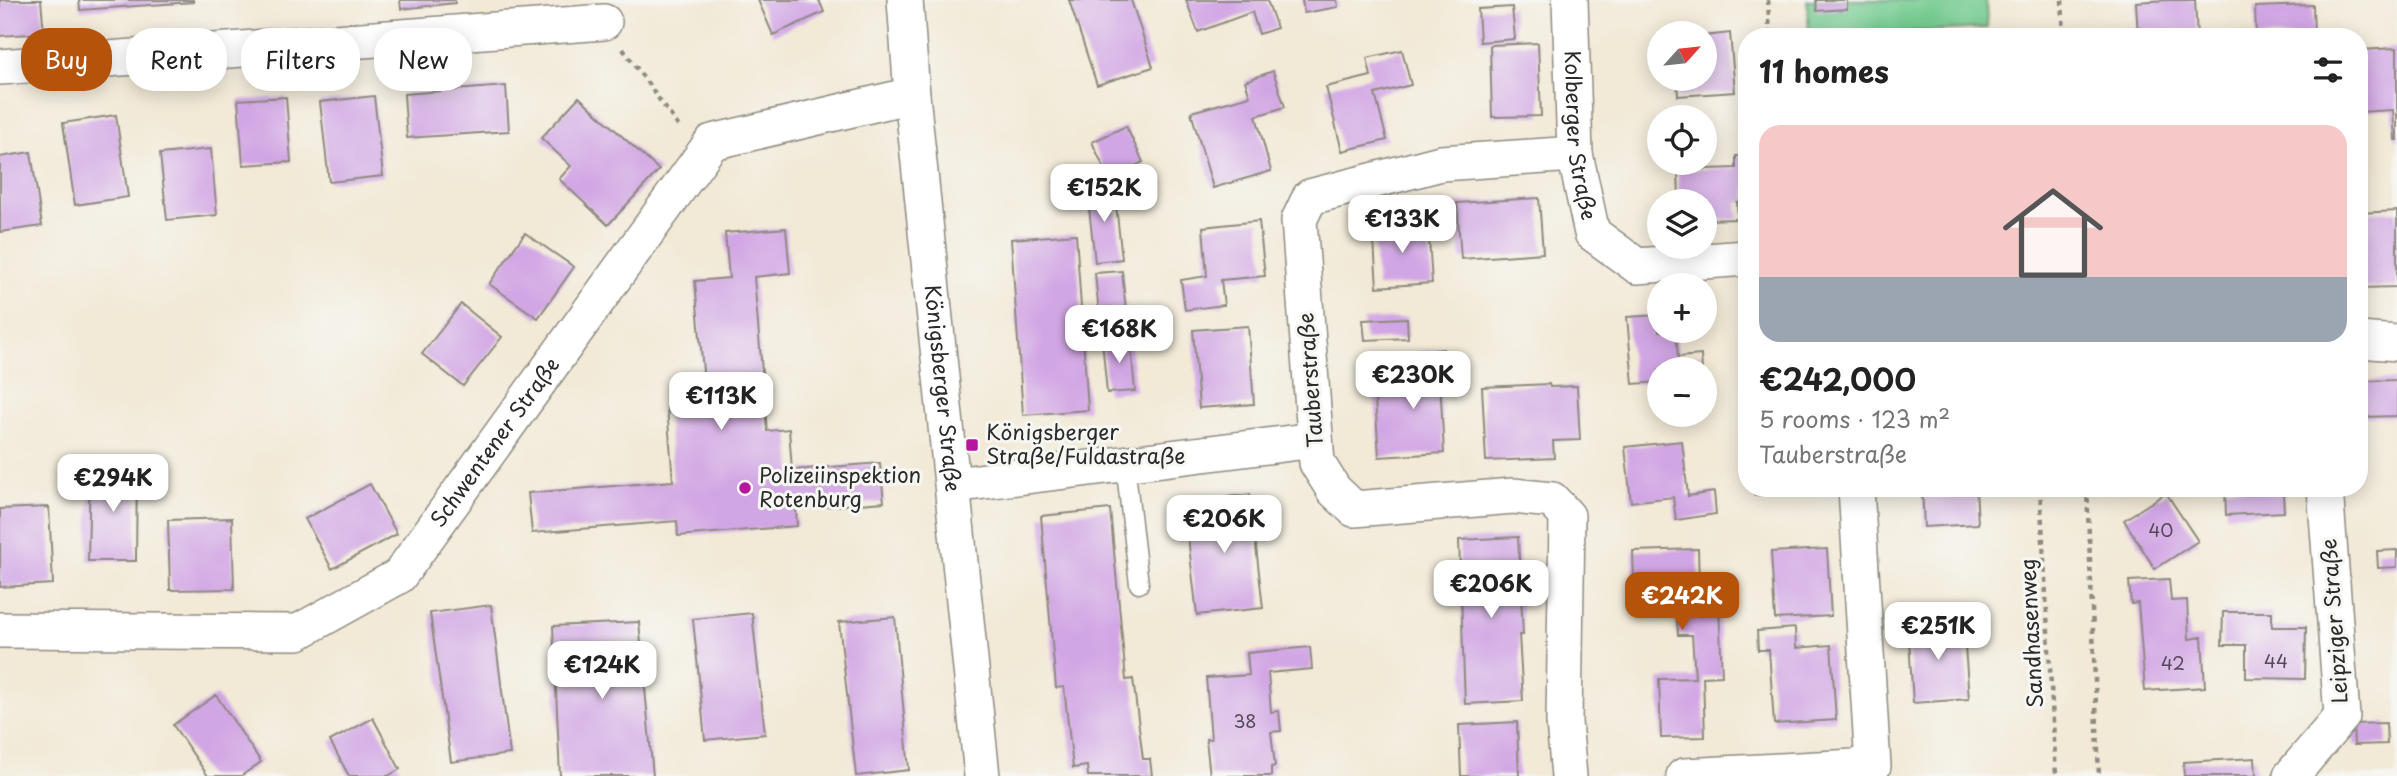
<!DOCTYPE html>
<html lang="en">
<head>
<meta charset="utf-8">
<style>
  body { margin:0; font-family:"Playpen Sans",sans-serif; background:#f6f6f6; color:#222; height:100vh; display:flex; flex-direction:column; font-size:26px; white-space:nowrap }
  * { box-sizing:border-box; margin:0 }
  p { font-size:23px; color:#767676 }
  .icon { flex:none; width:38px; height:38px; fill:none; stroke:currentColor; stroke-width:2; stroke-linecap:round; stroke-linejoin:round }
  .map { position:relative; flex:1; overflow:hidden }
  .panel { position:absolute; left:1738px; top:28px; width:630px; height:469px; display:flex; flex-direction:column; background:#fff; border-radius:28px; box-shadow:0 4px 18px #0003 }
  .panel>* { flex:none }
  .top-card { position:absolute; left:21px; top:28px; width:665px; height:63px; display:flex; gap:14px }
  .needle { width:46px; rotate:63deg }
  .controls { position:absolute; left:1647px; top:21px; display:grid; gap:14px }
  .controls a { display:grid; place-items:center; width:70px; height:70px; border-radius:50%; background:#fff; box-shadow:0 4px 18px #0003; font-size:35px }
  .price { position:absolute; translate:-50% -60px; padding:0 16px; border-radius:14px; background:#fff; color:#222; font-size:23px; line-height:46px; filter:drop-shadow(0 2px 4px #0008) }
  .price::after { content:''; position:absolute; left:50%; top:42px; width:21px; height:16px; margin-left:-10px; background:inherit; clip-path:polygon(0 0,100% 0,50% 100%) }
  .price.selected { background:#b45309; color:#fff }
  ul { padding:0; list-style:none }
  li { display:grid; align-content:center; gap:14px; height:371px; padding:0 21px }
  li+li { border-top:2px solid #e0e0e0 }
  li span { display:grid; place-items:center; height:217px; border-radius:21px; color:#555 }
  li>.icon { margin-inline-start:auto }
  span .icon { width:126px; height:126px; fill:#fffc; stroke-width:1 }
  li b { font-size:30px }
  h2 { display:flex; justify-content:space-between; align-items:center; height:84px; padding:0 21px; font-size:30px }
  .pill { padding:0 24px; border-radius:28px; background:#fff; box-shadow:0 4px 18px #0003; font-size:24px; line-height:63px }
  .pill.selected { background:#b45309; color:#fff }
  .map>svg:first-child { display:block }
</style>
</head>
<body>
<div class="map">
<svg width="2397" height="776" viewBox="0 0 2397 776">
  <rect width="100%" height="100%" fill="#f6f6f2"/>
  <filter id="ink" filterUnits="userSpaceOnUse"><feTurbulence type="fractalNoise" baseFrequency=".0143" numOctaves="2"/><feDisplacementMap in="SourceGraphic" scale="14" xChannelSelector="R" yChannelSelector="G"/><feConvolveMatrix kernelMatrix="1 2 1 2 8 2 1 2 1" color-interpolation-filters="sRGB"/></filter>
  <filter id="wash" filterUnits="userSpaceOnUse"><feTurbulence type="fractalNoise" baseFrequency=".00686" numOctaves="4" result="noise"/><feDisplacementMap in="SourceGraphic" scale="28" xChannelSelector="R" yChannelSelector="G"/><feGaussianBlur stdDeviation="1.57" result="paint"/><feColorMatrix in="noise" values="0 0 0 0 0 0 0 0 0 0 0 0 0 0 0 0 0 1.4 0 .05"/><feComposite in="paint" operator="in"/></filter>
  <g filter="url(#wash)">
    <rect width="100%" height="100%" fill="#f2e9d6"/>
    <path fill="#75cb90" stroke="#507b5e" stroke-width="2" d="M1807 0H1986L1987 28 1809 37Z"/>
    <g id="blocks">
      <path fill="#d1a6e4" d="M0 0H41L44 33 0 36Z
        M79 0H193V2L80 10Z
        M400 0H455V3L401 9Z
        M758 0H819L824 12 773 35Z
        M1069 0H1131L1153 67 1097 85Z
        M1186 0H1267L1277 28 1259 34 1252 12 1198 32Z
        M1302 0H1337L1338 7 1304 13Z
        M1816 0H1847V9L1817 11Z
        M2168 0H2195L2197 37H2138L2136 2Z
        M2313 5 2314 37H2256L2255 7Z
        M1512 7 1515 39 1480 42 1478 9Z
        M1730 33 1735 92 1678 96 1677 79H1704V36Z
        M1538 43 1541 116 1492 117 1490 45Z
        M2397 48V140H2395L2393 110 2359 112V50Z
        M1402 50 1411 85 1375 94 1387 140 1342 151 1326 87 1371 76 1367 58Z
        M1273 71 1285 107 1256 116 1271 171 1213 188 1191 112 1250 96 1245 81Z
        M506 86 509 131 407 138 404 94Z
        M374 96 383 176 329 182 320 102Z
        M286 97 291 162 243 165 238 100Z
        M579 97 659 170 608 225 559 179 571 166 541 138Z
        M116 115 128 197 75 205 63 123Z
        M1126 126 1143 162 1109 179 1092 142Z
        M211 149 217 215 167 220 160 154Z
        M31 152 42 226 0 232V157Z
        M1736 156H1746V201L1737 202 1738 219 1704 220V201H1679L1678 170 1736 168Z
        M1114 187 1122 259 1095 262 1087 190Z
        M1539 198 1543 253 1461 259 1457 203Z
        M2397 211V287L2359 288V213Z
        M1259 221 1265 276 1221 280 1224 305 1185 310 1181 280 1207 276 1203 227Z
        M1428 224 1432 283 1377 287 1373 227Z
        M786 228 790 273 754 277 767 431 789 429 792 470 880 463 884 502 796 509 797 526 678 536 677 521 532 533 528 493 673 481 667 408 706 405 695 281 729 278 725 233Z
        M525 233 574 267 538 318 489 284Z
        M1076 234 1088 410 1023 415 1011 239Z
        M1122 271 1127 322 1100 324 1095 273Z
        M461 304 502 337 463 386 422 354Z
        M1659 315V331H1676L1678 357 1701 355 1702 369H1659V382L1633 384 1627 317Z
        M1407 318 1408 338 1365 340 1363 320Z
        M1248 326 1254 404 1199 408 1193 330Z
        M1130 337 1135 391 1107 393 1102 340Z
        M1443 349 1447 380H1440L1444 453 1379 457 1374 384 1418 383 1415 352Z
        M2397 380V416L2362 417 2361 381Z
        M1549 384 1550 387 1577 386 1580 440 1553 441 1554 458 1486 461 1482 387Z
        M1682 441 1688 496 1714 492 1716 514 1676 520 1673 497 1631 502 1625 447Z
        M90 466 137 467 136 561H88Z
        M370 484 397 534 332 569 305 519Z
        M1755 488H1814V490L1755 495Z
        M1922 488H1976L1978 524 1924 527Z
        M2225 488H2293V492H2283L2284 512 2226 515Z
        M2166 493 2198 541 2155 569 2124 520Z
        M1250 494 1263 608 1197 615 1184 502Z
        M49 507 53 584 0 587V509Z
        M1110 509 1126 680 1133 679 1143 759H1150L1152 776H1088L1087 766 1073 768 1064 687 1056 688 1041 516Z
        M232 518 234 589 170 590 168 520Z
        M1518 537 1523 635H1519L1523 701 1465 704 1459 540Z
        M1698 549 1699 585 1718 584 1722 676 1703 677 1705 737 1661 738 1659 679 1695 678 1692 635H1678L1676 607 1635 608 1633 551Z
        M1827 549 1831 616 1775 619 1771 552Z
        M2397 550V567L2378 568 2377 551Z
        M2169 579 2171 601 2187 600 2189 639 2202 637 2205 687 2145 691 2138 603 2131 604 2129 581Z
        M491 605 510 754 451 762 430 613Z
        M2223 612H2272V627H2306L2305 679 2246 678V645H2222Z
        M752 613 765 734 705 740 693 619Z
        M895 617 909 770 856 776 839 622Z
        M1963 621 1969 699 1913 703 1908 625Z
        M639 622 653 776H560L553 626Z
        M1795 628 1796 648 1831 645 1836 720 1774 724 1769 650H1758L1757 631Z
        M1310 647 1312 669 1268 673 1271 712 1279 711 1281 731 1271 732 1275 766 1271 767V776H1210L1206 739H1211L1206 678 1249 675 1247 653Z
        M216 695 261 762 241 776H208L173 725Z
        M373 718 400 769 388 776H349L330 741Z
        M1517 722 1519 776H1461L1459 725Z
        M2386 723 2387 744 2354 745 2353 724Z
        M2255 758 2256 776H2184L2183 762Z"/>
    </g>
  </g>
  <g filter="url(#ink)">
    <use href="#blocks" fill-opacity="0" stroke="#8e8a80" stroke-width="2"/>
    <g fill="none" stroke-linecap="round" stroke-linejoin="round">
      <g stroke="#8e8a80" stroke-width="21">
        <path id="service" d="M1125 463 1139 584"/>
      </g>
      <g stroke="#8e8a80" stroke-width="38">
        <g id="minor">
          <path id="s1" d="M905 0 912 95 982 776"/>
          <path id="s2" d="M1570 0 1575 154 1592 233 1637 266 1746 258"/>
          <path d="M0 67 604 22"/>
          <path d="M2359 340 2397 343"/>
          <path d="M953 485 1315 440"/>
          <path id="s3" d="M0 630 298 632 399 576 712 142 912 95"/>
          <path d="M1569 776 1564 722 1567 516 1552 500 1513 496 1354 509 1334 490 1317 463 1299 220 1310 197 1441 163 1575 154"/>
          <path d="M1684 776 1873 766 1856 488"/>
          <path d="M2291 776 2342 716 2325 488"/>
        </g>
      </g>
      <path stroke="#8e8a80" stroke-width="4.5" stroke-dasharray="5 5" stroke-linecap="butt" d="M1768 0 1770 37
        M2062 0 2064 37
        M623 49 679 127
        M2040 488 2056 776
        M2087 488 2099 776"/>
      <use href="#service" stroke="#fff" stroke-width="18"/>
      <use href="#minor" stroke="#fff" stroke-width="35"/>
    </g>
  </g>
  <g fill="#b5179e" stroke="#f6f6f2" stroke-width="2.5">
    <rect x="965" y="438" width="14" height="14" rx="3.5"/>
    <circle cx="745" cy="488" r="7"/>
  </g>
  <g text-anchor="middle" stroke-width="6" stroke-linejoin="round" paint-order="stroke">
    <g font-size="18" fill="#544a59">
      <text x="2161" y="537">40</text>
      <text x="2276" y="668">44</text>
      <text x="2173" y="670">42</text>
      <text x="1245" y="728">38</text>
    </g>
    <g font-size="21" fill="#2b2b2b" stroke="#f6f6f2">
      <text dy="7" stroke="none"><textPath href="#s2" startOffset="136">Kolberger Straße</textPath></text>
      <text transform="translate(1311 380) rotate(-94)" y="7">Tauberstraße</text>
      <text dy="7" stroke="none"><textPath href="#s1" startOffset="390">Königsberger Straße</textPath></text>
      <text dy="7" stroke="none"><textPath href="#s3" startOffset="578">Schwentener Straße</textPath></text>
      <text transform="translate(2335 621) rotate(-94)" y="7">Leipziger Straße</text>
      <text transform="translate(2032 633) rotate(-93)" y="7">Sandhasenweg</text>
    </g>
    <g font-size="21" fill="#2b2b2b" stroke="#f6f6f2" text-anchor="start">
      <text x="986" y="440">Königsberger<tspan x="986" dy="24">Straße/Fuldastraße</tspan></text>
      <text x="759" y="483">Polizeiinspektion<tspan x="759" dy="24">Rotenburg</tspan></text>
    </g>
  </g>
</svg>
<div class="controls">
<a><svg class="needle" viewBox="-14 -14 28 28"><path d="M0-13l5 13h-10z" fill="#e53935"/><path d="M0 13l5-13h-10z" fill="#767676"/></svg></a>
<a><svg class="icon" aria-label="locate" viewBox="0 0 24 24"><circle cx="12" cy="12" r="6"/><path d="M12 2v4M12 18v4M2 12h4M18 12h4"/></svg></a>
<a><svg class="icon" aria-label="layers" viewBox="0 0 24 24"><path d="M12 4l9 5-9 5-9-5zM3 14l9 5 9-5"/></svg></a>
<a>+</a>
<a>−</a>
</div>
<b class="price" style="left:1104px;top:224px">€152K</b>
<b class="price" style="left:1402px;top:255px">€133K</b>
<b class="price" style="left:1119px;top:365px">€168K</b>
<b class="price" style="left:1413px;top:411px">€230K</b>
<b class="price" style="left:721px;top:432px">€113K</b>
<b class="price" style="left:113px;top:514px">€294K</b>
<b class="price" style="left:1224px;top:555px">€206K</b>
<b class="price" style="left:1491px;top:620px">€206K</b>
<b class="price selected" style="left:1682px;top:632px">€242K</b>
<b class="price" style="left:1938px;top:662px">€251K</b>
<b class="price" style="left:602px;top:701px">€124K</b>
<div class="top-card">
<a class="pill selected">Buy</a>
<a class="pill">Rent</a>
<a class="pill">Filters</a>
<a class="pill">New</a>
</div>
<section class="panel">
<h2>11 homes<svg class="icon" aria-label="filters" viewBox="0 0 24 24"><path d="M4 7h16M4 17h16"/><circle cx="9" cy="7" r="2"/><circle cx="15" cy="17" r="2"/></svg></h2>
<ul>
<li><span style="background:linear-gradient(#f6c9c9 70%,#9aa5b1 0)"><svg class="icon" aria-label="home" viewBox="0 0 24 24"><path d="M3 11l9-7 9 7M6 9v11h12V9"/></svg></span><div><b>€242,000</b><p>5 rooms · 123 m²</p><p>Tauberstraße</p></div></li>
</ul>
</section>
</div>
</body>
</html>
